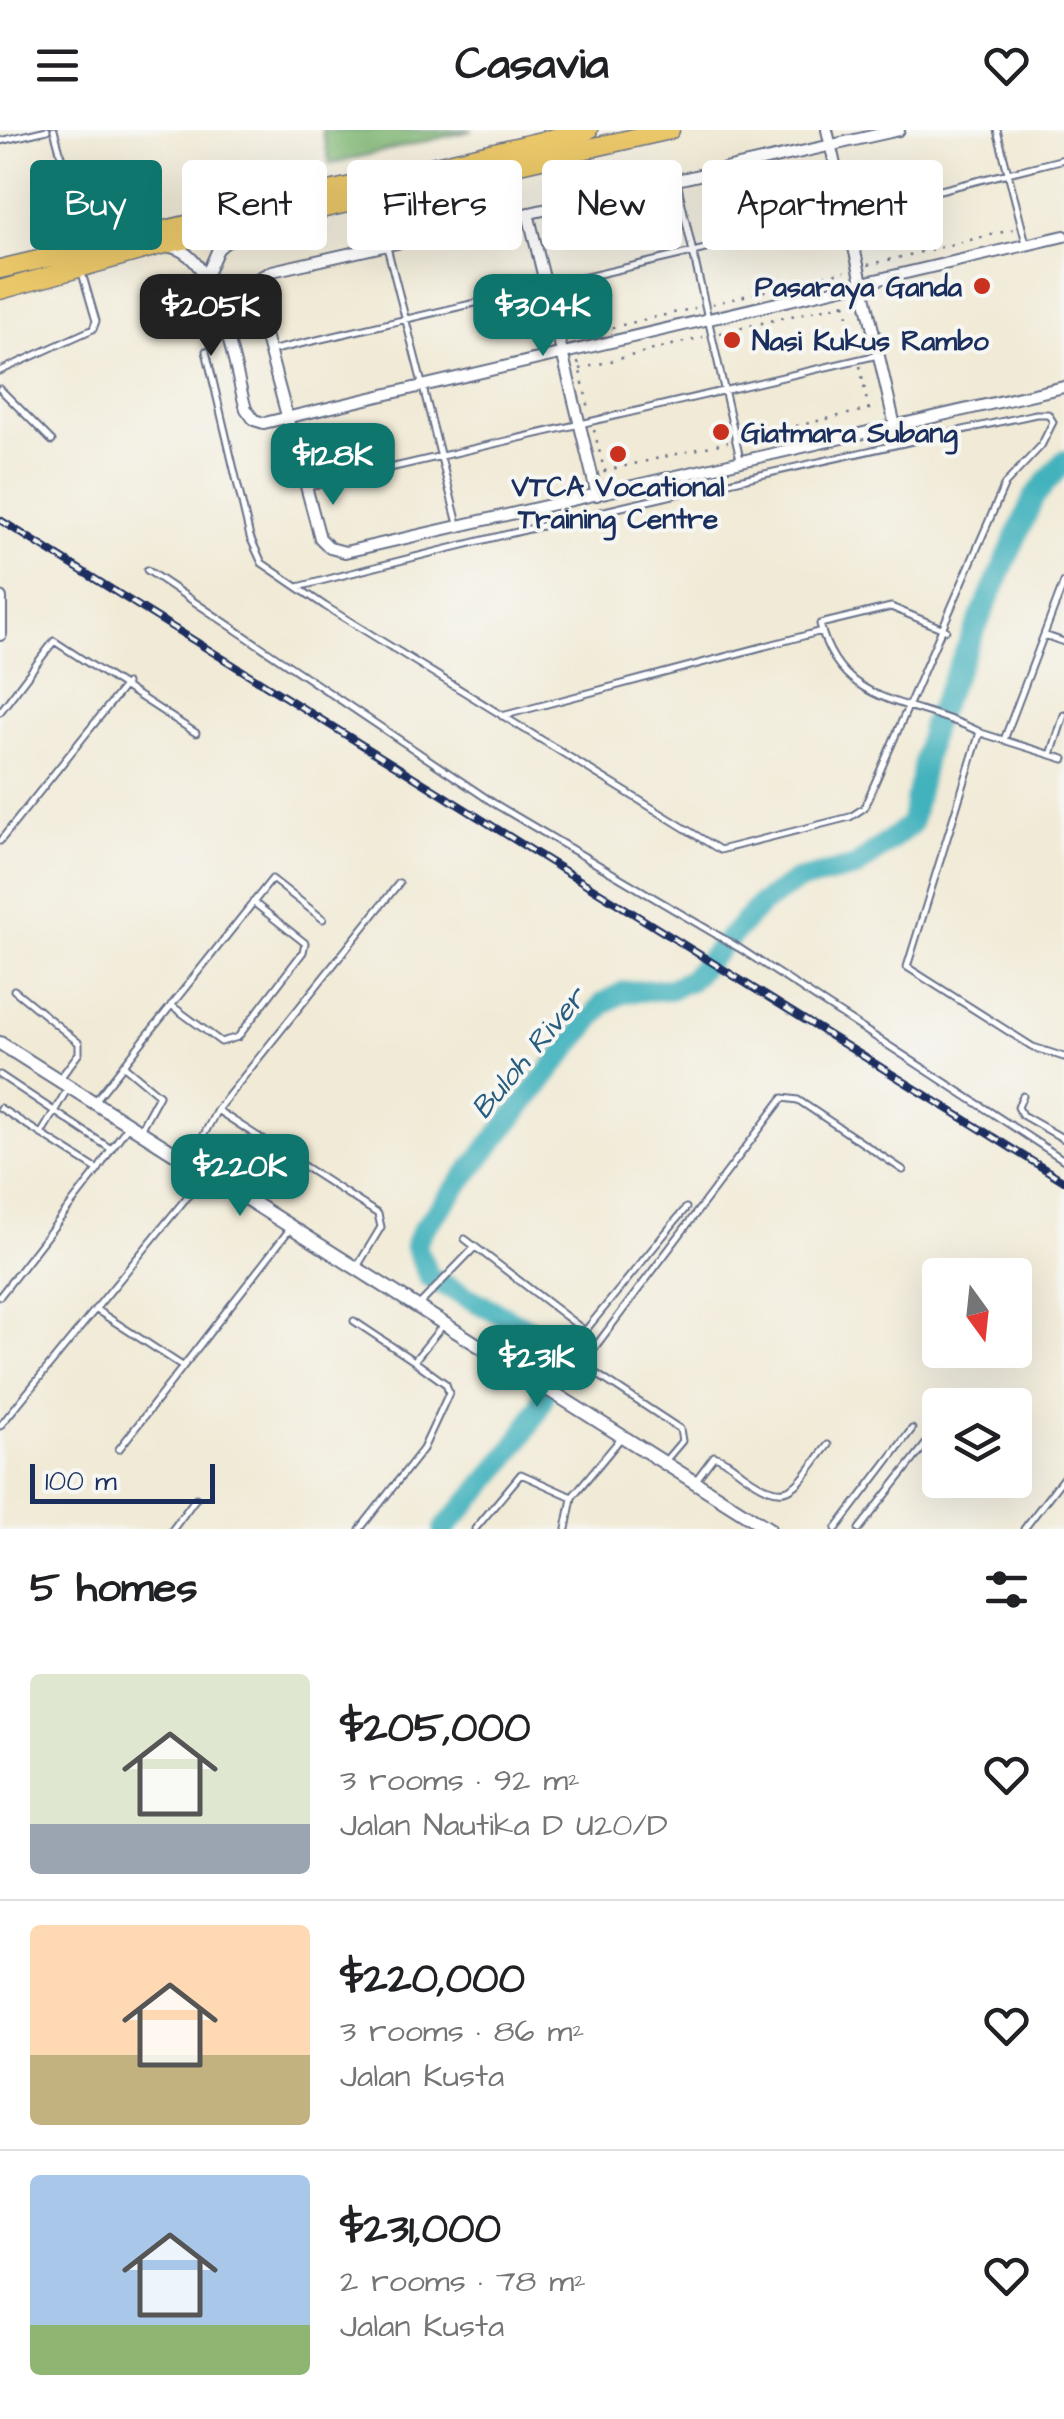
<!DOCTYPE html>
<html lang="en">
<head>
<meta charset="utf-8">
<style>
  body { margin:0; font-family:"Architects Daughter",sans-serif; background:#f6f6f6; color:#202124; height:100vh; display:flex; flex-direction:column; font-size:38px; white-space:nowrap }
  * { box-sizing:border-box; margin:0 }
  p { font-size:32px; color:#757577 }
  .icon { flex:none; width:55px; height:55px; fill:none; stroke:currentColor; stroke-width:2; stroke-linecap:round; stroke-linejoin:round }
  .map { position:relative; height:1399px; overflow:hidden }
  .sheet { display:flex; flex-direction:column; background:#fff; flex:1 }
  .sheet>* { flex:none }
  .banner { position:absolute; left:30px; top:30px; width:1005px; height:90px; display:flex; gap:20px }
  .needle { width:65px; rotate:165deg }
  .tools { position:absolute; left:922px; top:1128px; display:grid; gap:20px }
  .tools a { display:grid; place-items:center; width:110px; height:110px; border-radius:10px; background:#fff; box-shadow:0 10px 40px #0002; font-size:50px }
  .scale { position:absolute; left:30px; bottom:25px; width:185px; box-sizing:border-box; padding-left:10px; border:5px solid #1b2f5e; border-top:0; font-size:28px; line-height:35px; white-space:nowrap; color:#1b2f5e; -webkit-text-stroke:8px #f6f6f2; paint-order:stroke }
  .price { position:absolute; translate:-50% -85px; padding:0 22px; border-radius:20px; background:#0f766e; color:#fff; font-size:32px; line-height:65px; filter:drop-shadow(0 2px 5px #0008) }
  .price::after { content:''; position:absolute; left:50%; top:60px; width:30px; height:22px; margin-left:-15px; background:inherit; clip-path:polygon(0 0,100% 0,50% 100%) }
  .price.on { background:#222; color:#fff }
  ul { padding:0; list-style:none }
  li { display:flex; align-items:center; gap:30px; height:250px; padding:0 30px }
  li+li { border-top:2px solid #e0e0e0 }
  li span { display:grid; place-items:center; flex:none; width:280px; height:200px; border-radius:10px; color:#555 }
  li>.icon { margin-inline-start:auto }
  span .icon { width:120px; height:120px; fill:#fffc; stroke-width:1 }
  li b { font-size:42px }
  h2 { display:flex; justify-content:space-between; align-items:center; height:120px; padding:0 30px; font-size:42px }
  .tag { padding:0 35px; border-radius:10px; background:#fff; box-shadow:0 10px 40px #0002; font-size:35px; line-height:90px }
  .tag.on { background:#0f766e; color:#fff }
  header { display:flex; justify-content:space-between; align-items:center; height:130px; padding:0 30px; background:#fff; font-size:45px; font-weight:700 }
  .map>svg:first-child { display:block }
</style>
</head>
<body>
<header><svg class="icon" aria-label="menu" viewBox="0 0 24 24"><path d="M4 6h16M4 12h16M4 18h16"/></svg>Casavia<svg class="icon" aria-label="heart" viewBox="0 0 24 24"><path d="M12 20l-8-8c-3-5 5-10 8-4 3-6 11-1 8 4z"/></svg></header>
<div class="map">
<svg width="1064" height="1399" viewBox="0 0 1064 1399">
  <rect width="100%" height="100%" fill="#f6f6f2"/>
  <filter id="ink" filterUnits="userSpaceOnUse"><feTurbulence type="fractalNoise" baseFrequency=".01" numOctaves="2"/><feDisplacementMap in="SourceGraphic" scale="20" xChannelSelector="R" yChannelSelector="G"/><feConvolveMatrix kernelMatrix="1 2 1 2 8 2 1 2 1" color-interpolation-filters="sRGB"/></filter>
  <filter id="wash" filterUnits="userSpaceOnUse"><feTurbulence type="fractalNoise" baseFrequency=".0048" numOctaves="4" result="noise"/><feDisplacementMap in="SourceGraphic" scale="40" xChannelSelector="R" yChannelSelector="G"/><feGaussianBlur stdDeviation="2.25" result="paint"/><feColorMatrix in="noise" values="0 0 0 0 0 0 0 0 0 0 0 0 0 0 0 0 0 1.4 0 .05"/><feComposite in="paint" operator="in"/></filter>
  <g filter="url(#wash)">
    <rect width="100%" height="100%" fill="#f1ead6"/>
    <path fill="#80b673" stroke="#4e7268" stroke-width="2.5" d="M322 0H473L330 34Z"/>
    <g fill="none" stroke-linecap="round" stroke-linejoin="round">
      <path stroke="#43b2bd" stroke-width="22" d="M444 1399C479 1359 581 1261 540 1205L429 1147 415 1115 423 1099 604 873 624 862 670 859 690 850 761 774 796 751 856 737 911 694 932 596 1034 367 1064 331"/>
    </g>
  </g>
  <g filter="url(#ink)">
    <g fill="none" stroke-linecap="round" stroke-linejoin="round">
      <g stroke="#667088" stroke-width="9">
        <path id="service" d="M54 0 73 68 117 57 130 103
          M997 0 1026 113
          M0 11 47 0
          M677 52 740 329
          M387 117 458 394
          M206 221 250 407 262 433 325 476 720 720 850 687 864 678 1005 354 1041 316 1053 292 1048 284H1036C788 338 542 393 298 457
          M270 221 693 122 1064 29
          M0 241 93 199 96 191 82 143
          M0 259 52 311
          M308 357 878 225
          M147 440 495 674 739 818 1064 1030
          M946 500 891 477 820 494C841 579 913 568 980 602L907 837 1033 917 1064 927
          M1044 505 1064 512
          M0 582 54 511 196 603
          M502 586 822 501
          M981 603 1064 629
          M1004 610 1064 452
          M1051 625 1064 585
          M0 711 126 554
          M14 860 79 913V923L61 947
          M171 875 221 912 238 907 303 822 305 813 253 772
          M123 935 159 965 140 1000
          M0 945 111 1019 128 996
          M1023 966 1018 977 1022 985 1064 1009
          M95 971 272 749 323 789
          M0 978 98 1040 0 1166
          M217 980 399 753
          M41 1004 68 958
          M191 1029 217 980 378 1084 381 1097 357 1137
          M98 1040 111 1019
          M465 1109 585 1201 686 1078
          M419 1175 475 1117
          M95 1179 181 1235
          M354 1191 414 1231
          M957 1275 972 1266 989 1274
          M0 1296 205 1045
          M119 1319 290 1099
          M665 1331 682 1311 680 1299 589 1239 586 1229 783 968 798 970 903 1040
          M696 1350 714 1326C725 1329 733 1336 742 1343 792 1380 795 1356 828 1315
          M173 1399 196 1368
          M360 1399 423 1319 449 1263 446 1254 414 1231 443 1195
          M475 1399 521 1344 572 1367 621 1308
          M566 1399 572 1368
          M836 1399 912 1299
          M859 1399 940 1296
          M1024 1399 1064 1347"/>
      </g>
      <g stroke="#667088" stroke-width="14">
        <path id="minor" d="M827 0 895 296
          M899 0 272 141 257 149 254 164 320 408 330 418 345 422 1064 257
          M528 83 597 365
          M171 117C219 126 233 236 246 279L254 290 264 293 1064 106
          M207 144 218 119 238 102"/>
      </g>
      <g stroke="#667088" stroke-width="16">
        <path id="tertiary" d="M0 468V504
          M0 913 769 1399"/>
      </g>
      <g stroke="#667088" stroke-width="21">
        <path id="trunk" d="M0 139 588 0
          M0 160 161 115 670 0"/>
      </g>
      <path stroke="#667088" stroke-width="2.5" stroke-dasharray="2.5 8" stroke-linecap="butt" d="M868 135 1015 99
        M845 173 856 219
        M712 174 845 141
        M720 203 854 171
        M571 207 695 178
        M578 232 590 283
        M860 236 870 287
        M580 239 703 207
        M594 300 607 351
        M745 308 878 277
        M604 341 728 312"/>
      <use href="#service" stroke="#fff" stroke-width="5"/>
      <use href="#minor" stroke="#fff" stroke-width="10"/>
      <use href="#tertiary" stroke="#fff" stroke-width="12"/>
      <use href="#trunk" stroke="#eac769" stroke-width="18"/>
      <g stroke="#1b2f5e" stroke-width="8">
        <path id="rail" d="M0 390 1064 1051"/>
      </g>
      <use href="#rail" stroke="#f6f6f2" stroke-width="4" stroke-dasharray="11" stroke-linecap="butt"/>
    </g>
  </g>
  <g fill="#c8321e" stroke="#f6f6f2" stroke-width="4">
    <circle cx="982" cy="156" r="10"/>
    <circle cx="732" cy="210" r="10"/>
    <circle cx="721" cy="302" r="10"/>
    <circle cx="618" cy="324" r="10"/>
  </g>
  <g text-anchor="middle" stroke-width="8" stroke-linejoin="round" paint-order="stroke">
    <g font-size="28" font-weight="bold" fill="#1b2f5e" stroke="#f6f6f2" text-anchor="start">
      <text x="962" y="166" text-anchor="end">Pasaraya Ganda</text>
      <text x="752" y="220">Nasi Kukus Rambo</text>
      <text x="741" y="312">Giatmara Subang</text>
      <text x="618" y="366" text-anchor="middle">VTCA Vocational<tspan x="618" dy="32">Training Centre</tspan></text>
    </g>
    <g font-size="30" font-style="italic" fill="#295d7f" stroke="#f6f6f2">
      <text transform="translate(528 923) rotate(-50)" y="10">Buloh River</text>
    </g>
  </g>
</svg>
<div class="tools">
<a><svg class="needle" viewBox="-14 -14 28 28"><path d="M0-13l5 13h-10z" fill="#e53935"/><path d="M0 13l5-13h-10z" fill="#757577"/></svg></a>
<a><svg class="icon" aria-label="layers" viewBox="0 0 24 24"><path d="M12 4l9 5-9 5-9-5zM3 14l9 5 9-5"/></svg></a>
</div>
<div class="scale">100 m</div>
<b class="price on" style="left:211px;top:229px">$205K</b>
<b class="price" style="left:543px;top:229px">$304K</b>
<b class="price" style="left:333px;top:378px">$128K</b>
<b class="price" style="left:240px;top:1089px">$220K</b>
<b class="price" style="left:537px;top:1280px">$231K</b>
<div class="banner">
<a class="tag on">Buy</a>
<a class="tag">Rent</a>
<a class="tag">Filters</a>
<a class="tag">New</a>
<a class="tag">Apartment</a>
</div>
</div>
<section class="sheet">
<h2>5 homes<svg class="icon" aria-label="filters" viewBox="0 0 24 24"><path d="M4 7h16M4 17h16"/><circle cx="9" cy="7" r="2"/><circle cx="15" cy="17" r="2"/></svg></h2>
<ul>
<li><span style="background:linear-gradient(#dfe7d0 75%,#9aa5b1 0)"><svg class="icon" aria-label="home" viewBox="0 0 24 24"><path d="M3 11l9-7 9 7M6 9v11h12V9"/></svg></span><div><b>$205,000</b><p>3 rooms · 92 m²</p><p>Jalan Nautika D U20/D</p></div><svg class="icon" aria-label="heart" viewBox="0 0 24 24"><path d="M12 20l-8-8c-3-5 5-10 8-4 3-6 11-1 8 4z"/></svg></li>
<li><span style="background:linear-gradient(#ffd9b3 65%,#c2b280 0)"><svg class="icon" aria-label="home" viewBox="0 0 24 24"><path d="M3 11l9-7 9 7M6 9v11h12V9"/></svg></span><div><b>$220,000</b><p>3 rooms · 86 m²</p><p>Jalan Kusta</p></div><svg class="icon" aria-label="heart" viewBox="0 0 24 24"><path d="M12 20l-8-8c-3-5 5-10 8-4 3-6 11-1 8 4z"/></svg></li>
<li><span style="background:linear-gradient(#a9c7e8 75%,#8fb573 0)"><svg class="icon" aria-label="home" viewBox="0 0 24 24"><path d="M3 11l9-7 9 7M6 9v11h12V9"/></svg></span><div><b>$231,000</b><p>2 rooms · 78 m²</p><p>Jalan Kusta</p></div><svg class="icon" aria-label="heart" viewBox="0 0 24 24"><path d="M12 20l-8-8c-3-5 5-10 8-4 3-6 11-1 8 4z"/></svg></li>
</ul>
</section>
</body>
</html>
